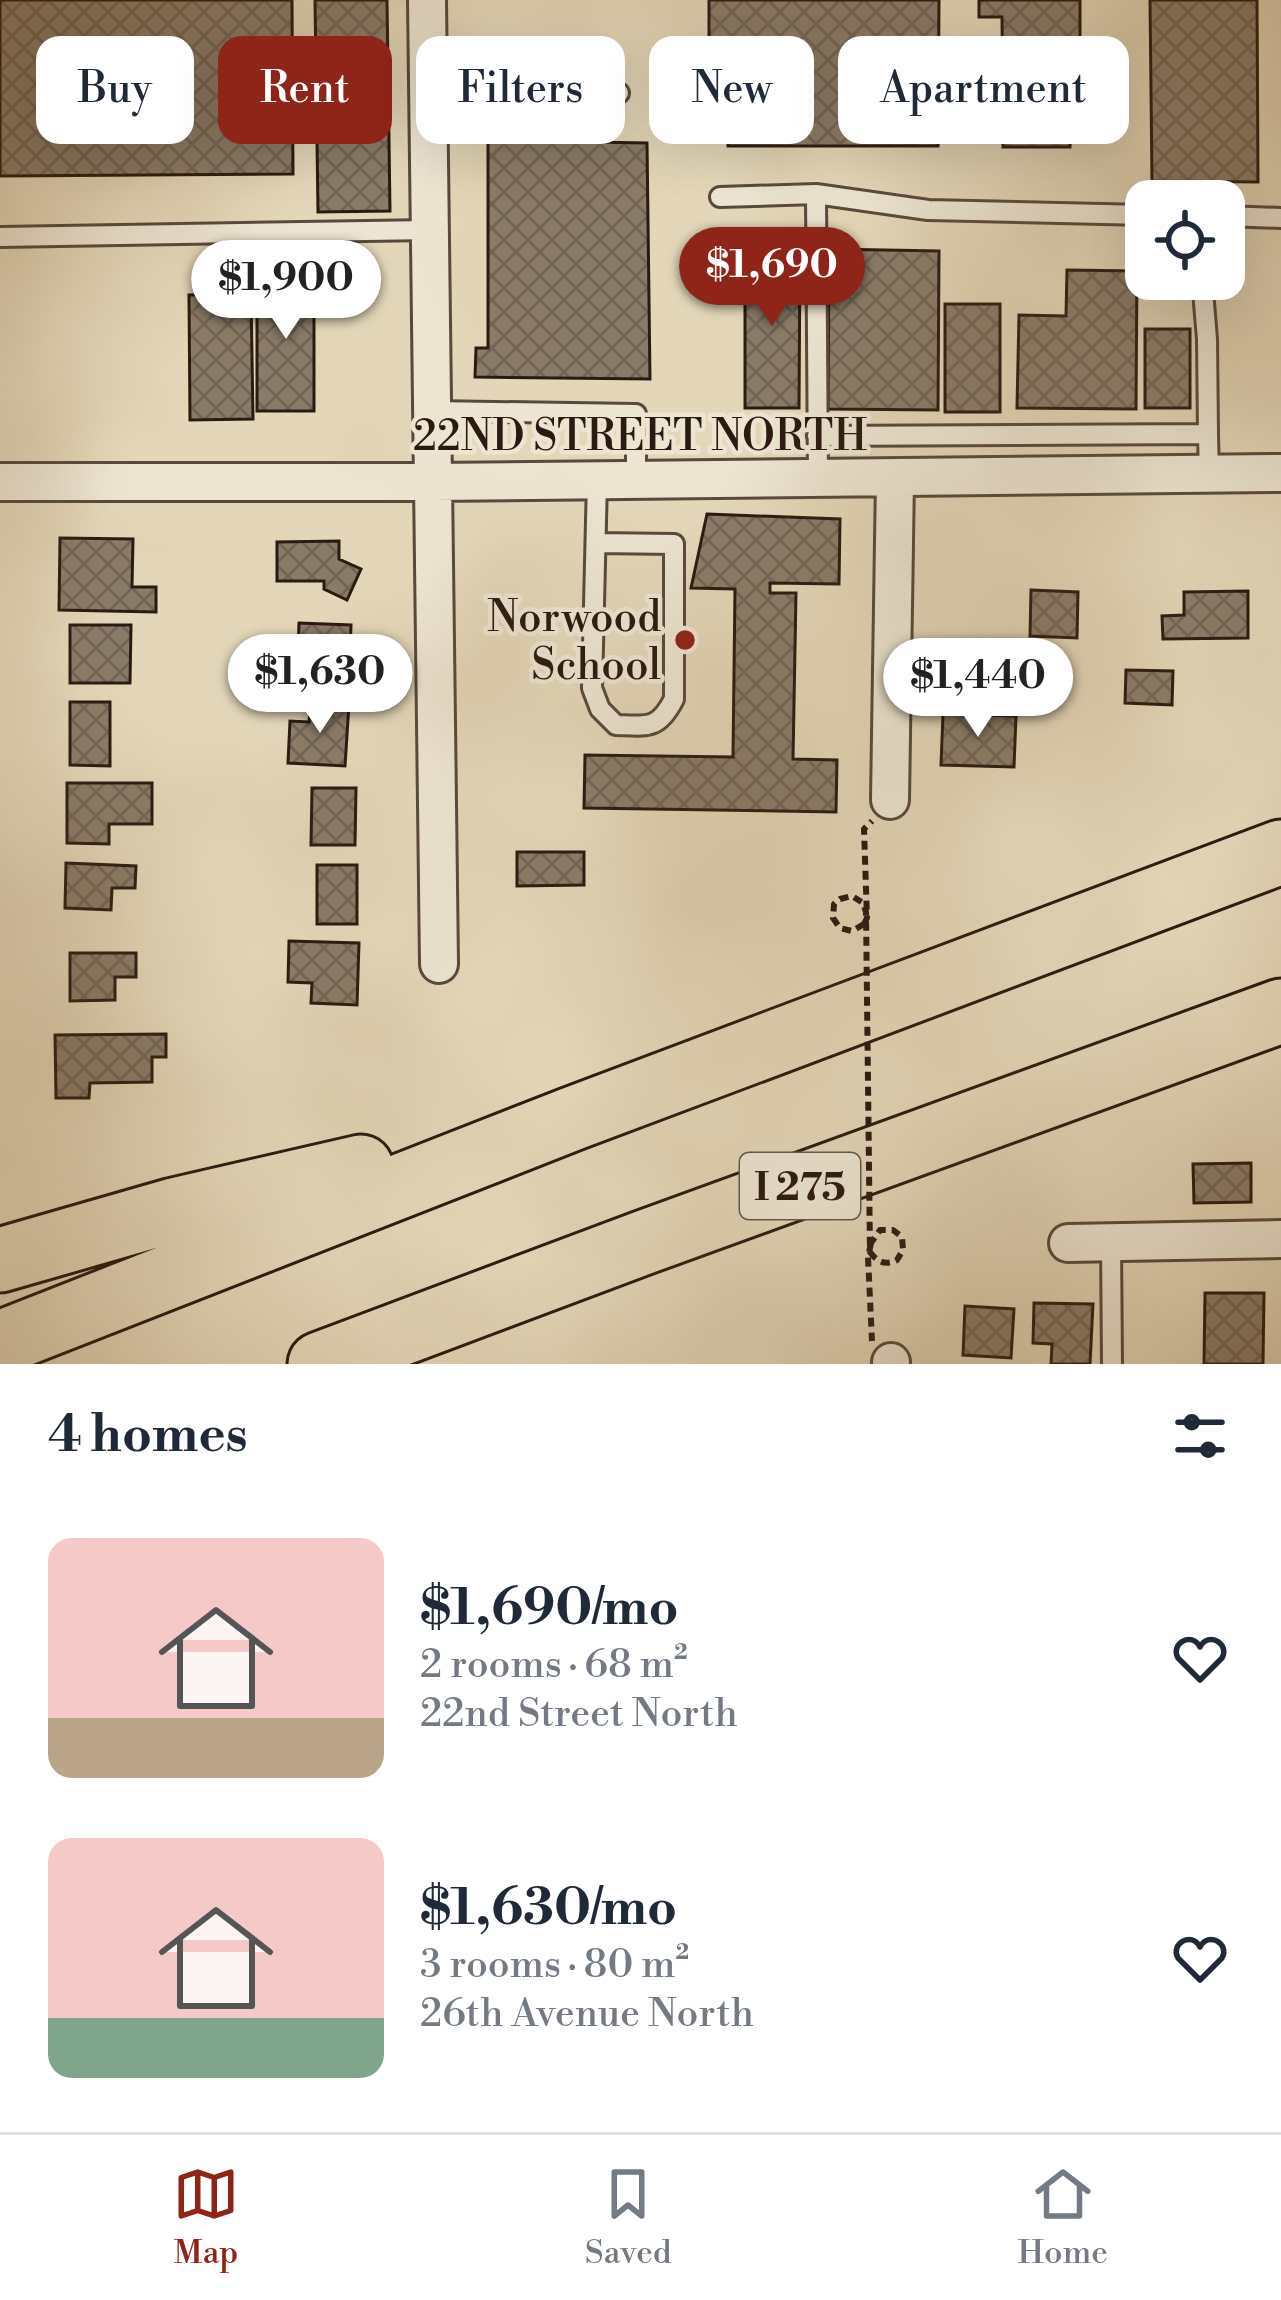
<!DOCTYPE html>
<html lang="en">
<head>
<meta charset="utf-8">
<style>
  body { margin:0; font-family:"Libre Bodoni",serif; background:#f6f6f7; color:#1f2937; height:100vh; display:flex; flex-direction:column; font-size:45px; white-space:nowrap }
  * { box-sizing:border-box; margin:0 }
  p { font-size:39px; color:#747a83 }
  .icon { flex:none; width:66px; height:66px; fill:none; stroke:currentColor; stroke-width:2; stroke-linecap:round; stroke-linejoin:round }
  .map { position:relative; height:1364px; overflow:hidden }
  .drawer { display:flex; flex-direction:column; background:#fff; flex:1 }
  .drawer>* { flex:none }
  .hud { position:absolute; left:36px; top:36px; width:1209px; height:108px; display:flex; gap:24px }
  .controls { position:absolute; left:1125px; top:180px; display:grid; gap:24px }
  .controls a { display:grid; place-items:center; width:120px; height:120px; border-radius:24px; background:#fff; box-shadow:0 12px 48px #0002; font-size:60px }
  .price { position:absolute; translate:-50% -102px; padding:0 27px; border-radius:42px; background:#fff; color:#222; font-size:39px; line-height:78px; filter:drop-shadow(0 3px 6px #0008) }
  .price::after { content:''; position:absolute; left:50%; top:72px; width:36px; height:27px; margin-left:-18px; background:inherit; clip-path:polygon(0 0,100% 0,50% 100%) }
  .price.on { background:#8f2418; color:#fff }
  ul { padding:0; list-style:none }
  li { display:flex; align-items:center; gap:36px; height:300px; padding:0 48px }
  li span { display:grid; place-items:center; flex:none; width:336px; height:240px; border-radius:24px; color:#555 }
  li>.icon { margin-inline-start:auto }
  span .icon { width:144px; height:144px; fill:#fffc; stroke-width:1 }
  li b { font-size:51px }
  h2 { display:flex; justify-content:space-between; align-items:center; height:144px; padding:0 48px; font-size:51px }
  .tag { padding:0 42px; border-radius:24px; background:#fff; box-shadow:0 12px 48px #0002; font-size:42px; line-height:108px }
  .tag.on { background:#8f2418; color:#fff }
  .tabs { display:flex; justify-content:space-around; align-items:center; height:168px; border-top:3px solid #e0e1e3; background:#fff; font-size:33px; color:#747a83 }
  .tabs a { display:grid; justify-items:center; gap:6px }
  .tabs .on { color:#8f2418 }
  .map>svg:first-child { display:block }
</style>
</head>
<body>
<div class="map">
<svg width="1281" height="1364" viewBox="0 0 1281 1364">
  <defs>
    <pattern id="building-cross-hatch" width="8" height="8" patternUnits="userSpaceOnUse" patternTransform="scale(3)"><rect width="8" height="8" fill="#8b7c69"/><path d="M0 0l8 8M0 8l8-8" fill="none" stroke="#726555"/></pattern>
  </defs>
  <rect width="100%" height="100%" fill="#e4d7b9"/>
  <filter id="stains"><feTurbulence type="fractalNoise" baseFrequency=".00167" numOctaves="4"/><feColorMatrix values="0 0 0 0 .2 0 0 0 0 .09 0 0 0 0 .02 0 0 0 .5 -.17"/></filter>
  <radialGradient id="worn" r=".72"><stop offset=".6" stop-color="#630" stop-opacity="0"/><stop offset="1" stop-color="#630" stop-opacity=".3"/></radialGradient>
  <path fill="url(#building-cross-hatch)" stroke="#2b1a12" stroke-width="3" d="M0 0H292L293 174 0 176Z
    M315 0H387L390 211 318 212Z
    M709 0H939L938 146H728L729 121H709Z
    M979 0H1080V112H1071L1070 147H1003L1002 17H979Z
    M1150 0H1257L1258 182 1152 181Z
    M590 113 589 142 647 143 650 379 475 377 476 348H488V114Z
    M829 249 939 251 938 410 828 409Z
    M745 250 800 251 799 408H745Z
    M1067 270 1137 271 1136 409 1017 408 1019 315 1066 316Z
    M257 274H314V411H257Z
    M251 294 253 419 190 420 189 295Z
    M945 304H1000V412H945Z
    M1145 329H1190V408H1145Z
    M707 514 840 519 839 584 770 583V593H796L793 759 837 760 836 812 584 808 585 755 733 757 735 589 691 588Z
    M60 538 133 539 132 587H156V612L59 610Z
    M339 541V559L361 569 347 600 324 589V581H277V542Z
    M1031 590 1078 592 1077 638 1030 636Z
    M1248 591V638L1163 639 1162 616 1184 615V592Z
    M299 623 351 625 349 686 297 684Z
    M70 625H131L130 683H70Z
    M1027 653 1029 695 951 698 950 677 969 676V655Z
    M1126 670 1173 671 1172 705 1125 703Z
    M70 702H110V766L70 765Z
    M311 702 349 704 345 766 288 763 290 721 309 722Z
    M943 714 1016 716 1014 767 941 765Z
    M67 783H152V824H109V844L67 843Z
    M312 788H356L355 845H311Z
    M517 852H584V885L517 886Z
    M66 863 136 866 135 888H112L111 910 65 908Z
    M317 865H357V924H317Z
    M289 941 359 943 357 1005 311 1003 312 983 288 982Z
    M70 953H136V977H115V1000L70 1001Z
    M166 1034V1057H152V1082L90 1083 89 1098H56L55 1035Z
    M1251 1163V1202L1194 1203 1193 1164Z
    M1205 1293H1264L1263 1364H1204Z
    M1034 1303 1093 1304 1090 1364H1051L1052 1344 1033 1343Z
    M965 1306 1014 1309 1011 1358 963 1355Z"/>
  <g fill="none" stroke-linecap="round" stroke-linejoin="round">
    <g stroke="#59493c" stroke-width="24">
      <path id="service" d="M428 116 473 115 506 95 515 94 619 93
        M816 194 928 210 1146 215
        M720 197 816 194 818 478
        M1224 216 1281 218
        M0 237 430 230
        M1202 279 1207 339 1208 434
        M432 411 636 414V480
        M817 436 1208 434 1209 475
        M596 543 674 544V699C658 730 648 726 616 725L600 709 592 688 597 480
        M1111 1242 1112 1364"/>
    </g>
    <g stroke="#59493c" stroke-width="42">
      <path id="minor" d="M427 0 439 964
        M0 482H433L1281 473
        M890 800 895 478
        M1068 1243 1281 1239
        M891 1362V1364"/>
    </g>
    <g stroke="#2b1a12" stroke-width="69">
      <path id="motorway" d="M0 1260 174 1210 361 1167
        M0 1343 574 1118 1281 852
        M320 1364 645 1242 1281 1011"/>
    </g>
    <path stroke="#2b1a12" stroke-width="6" stroke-dasharray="9 6" stroke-linecap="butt" d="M864 924 867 918 864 829 872 821
      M871 1243 868 1257 872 1341"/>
    <use href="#service" stroke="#ede5d2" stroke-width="18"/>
    <use href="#minor" stroke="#ede5d2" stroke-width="36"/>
    <use href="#motorway" stroke="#e4d7b9" stroke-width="63"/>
    <path stroke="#2b1a12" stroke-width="6" stroke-dasharray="9 6" stroke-linecap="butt" d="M864 924 852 931 840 928 833 918 834 904 840 899 852 896 863 903 866 912 870 1252C877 1262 886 1266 897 1260L903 1250 902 1237 893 1230H880L871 1243"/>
  </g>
  <circle fill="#8f2418" stroke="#ede5d2" stroke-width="4.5" cx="685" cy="640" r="12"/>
  <g text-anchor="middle" stroke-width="9" stroke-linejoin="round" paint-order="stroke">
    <rect fill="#ede5d2" stroke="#65574c" stroke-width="3" x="740" y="1153" width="120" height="66" rx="9"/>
    <g font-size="39" font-weight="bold" fill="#2b1a12">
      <text x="800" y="1200">I 275</text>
    </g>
    <g font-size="42" fill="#2b1a12" stroke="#ede5d2">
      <text x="640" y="450">22ND STREET NORTH</text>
    </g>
    <g font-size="42" fill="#2b1a12" stroke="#ede5d2" text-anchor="end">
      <text x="661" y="631">Norwood<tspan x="661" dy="48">School</tspan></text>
    </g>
  </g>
  <rect width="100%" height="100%" filter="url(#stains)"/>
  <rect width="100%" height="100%" fill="url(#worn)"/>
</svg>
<div class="controls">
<a><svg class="icon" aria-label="locate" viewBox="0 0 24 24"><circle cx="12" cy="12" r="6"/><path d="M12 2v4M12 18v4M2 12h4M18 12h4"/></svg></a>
</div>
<b class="price on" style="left:772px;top:329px">$1,690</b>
<b class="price" style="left:286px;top:342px">$1,900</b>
<b class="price" style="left:320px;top:736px">$1,630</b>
<b class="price" style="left:978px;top:740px">$1,440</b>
<div class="hud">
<a class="tag">Buy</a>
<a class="tag on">Rent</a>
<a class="tag">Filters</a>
<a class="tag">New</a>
<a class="tag">Apartment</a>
</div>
</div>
<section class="drawer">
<h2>4 homes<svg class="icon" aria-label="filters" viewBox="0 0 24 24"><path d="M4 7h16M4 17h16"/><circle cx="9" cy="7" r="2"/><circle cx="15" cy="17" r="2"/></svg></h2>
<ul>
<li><span style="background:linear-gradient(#f6c9c9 75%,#b9a48a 0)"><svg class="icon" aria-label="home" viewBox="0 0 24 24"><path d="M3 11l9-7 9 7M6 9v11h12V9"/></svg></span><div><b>$1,690/mo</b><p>2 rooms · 68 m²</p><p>22nd Street North</p></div><svg class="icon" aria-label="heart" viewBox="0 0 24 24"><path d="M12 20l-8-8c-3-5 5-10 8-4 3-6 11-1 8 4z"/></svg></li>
<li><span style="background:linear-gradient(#f6c9c9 75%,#7fa58c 0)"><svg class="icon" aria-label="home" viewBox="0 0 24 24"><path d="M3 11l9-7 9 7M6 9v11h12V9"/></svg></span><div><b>$1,630/mo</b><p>3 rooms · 80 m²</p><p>26th Avenue North</p></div><svg class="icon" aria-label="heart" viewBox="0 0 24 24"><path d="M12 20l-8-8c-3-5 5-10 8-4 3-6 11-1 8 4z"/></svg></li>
</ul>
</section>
<nav class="tabs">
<a class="on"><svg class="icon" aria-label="map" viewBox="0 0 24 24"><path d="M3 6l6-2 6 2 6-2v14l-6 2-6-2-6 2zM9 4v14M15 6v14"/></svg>Map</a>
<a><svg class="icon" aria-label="saved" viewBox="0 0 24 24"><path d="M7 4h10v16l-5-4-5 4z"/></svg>Saved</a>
<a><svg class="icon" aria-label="home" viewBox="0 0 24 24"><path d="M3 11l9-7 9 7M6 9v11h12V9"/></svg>Home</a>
</nav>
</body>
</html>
